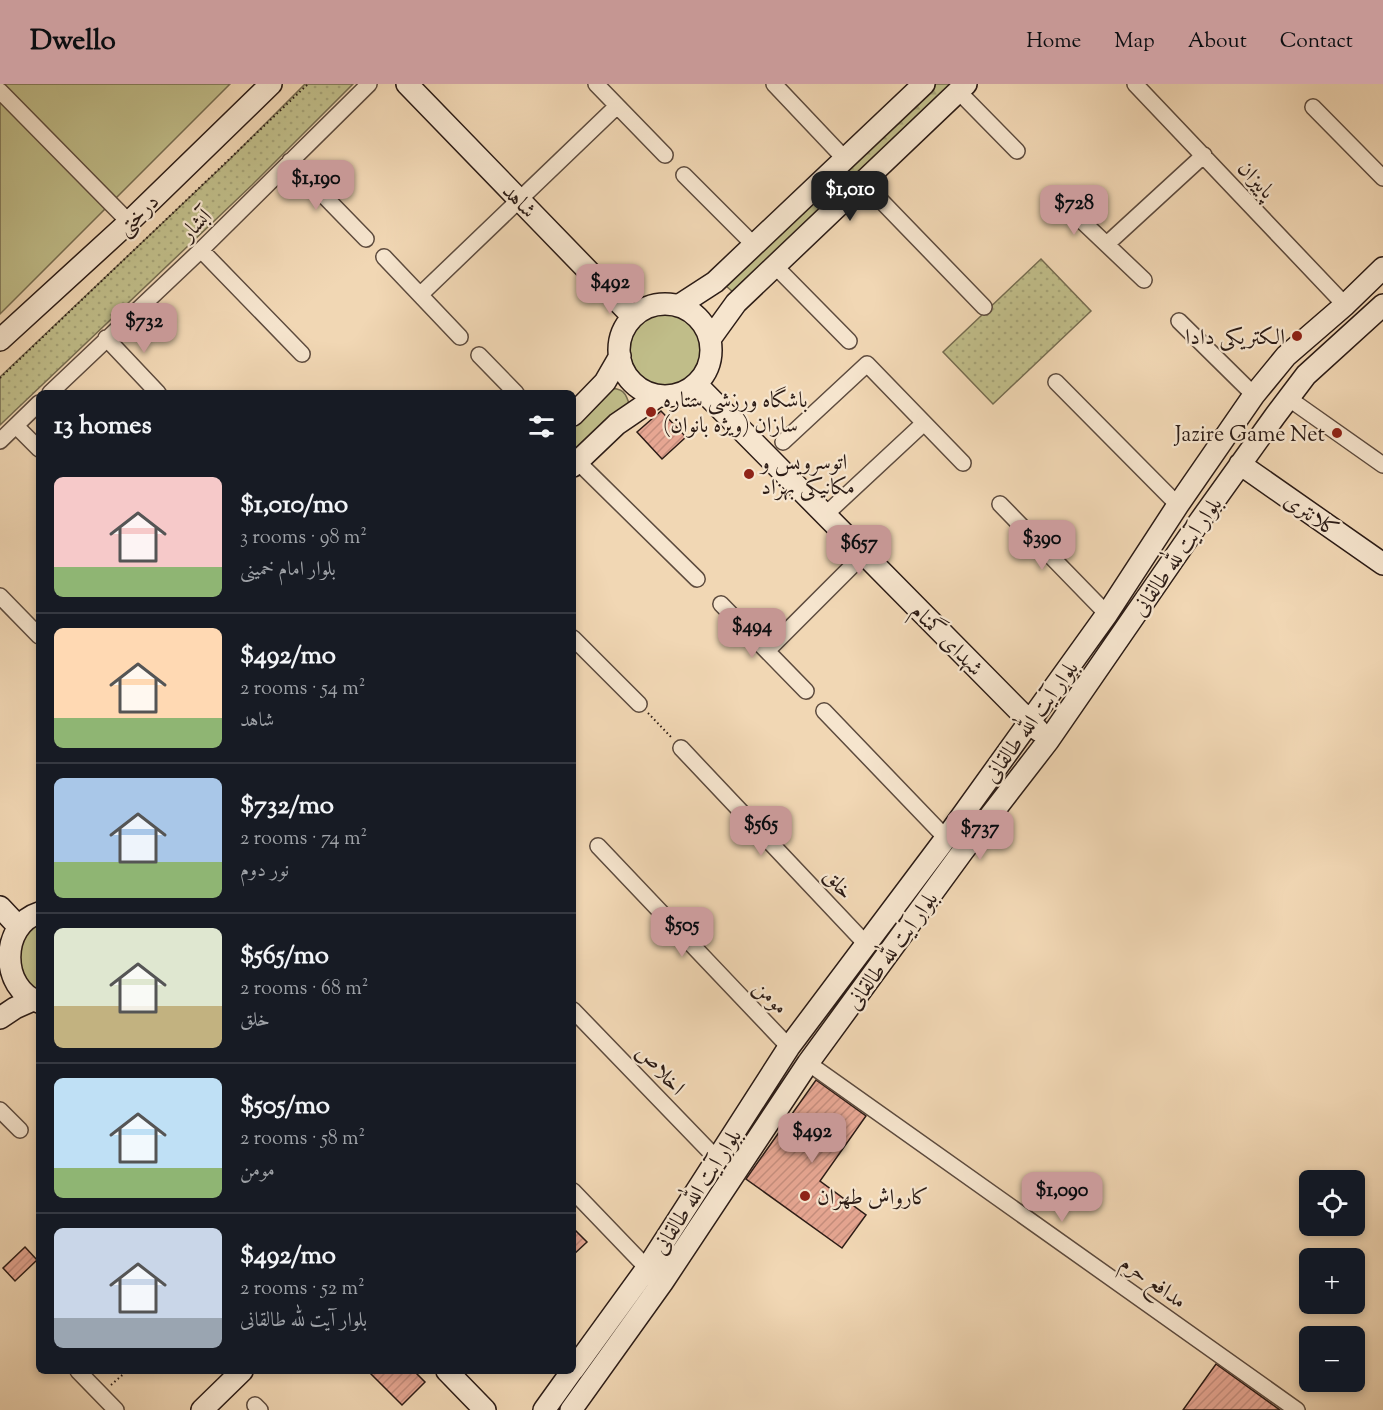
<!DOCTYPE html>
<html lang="en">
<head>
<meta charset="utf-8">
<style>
  body { margin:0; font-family:"Sorts Mill Goudy",Amiri,serif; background:#20242c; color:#f1f3f6; height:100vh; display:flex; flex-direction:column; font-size:22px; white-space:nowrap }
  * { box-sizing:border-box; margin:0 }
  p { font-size:20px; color:#9ea1a6 }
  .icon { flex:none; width:33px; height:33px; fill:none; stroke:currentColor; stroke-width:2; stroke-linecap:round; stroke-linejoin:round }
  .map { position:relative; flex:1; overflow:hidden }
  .side { position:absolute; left:36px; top:306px; width:540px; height:984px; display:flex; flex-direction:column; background:#171b24; border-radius:9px; box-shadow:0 3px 9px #0003 }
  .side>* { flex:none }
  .fabs { position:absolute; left:1299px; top:1086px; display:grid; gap:12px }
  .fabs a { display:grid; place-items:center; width:66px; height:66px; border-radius:9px; background:#171b24; box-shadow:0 3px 9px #0003; font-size:30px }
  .price { position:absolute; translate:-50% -51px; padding:0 14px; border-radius:12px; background:#c59692; color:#111; font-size:20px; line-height:39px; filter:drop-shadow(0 2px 3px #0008) }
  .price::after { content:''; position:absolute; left:50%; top:36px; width:18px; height:14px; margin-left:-9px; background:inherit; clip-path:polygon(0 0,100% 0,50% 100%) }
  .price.current { background:#222; color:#fff }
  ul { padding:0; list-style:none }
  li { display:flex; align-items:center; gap:18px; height:150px; padding:0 18px }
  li+li { border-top:2px solid #363941 }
  li span { display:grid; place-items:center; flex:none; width:168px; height:120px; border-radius:9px; color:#555 }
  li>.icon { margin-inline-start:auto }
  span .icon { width:72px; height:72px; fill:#fffc; stroke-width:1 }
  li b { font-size:26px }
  h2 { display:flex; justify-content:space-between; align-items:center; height:72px; padding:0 18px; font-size:26px }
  header { display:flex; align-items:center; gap:36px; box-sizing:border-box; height:84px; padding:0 30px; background:#c59692; color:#111 }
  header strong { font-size:28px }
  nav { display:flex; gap:33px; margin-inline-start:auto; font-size:21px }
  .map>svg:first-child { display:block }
</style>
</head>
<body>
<header>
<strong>Dwello</strong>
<nav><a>Home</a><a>Map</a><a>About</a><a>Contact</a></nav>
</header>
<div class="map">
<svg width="1383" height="1326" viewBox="0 0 1383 1326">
  <defs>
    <pattern id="forest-firs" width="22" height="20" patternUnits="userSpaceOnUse" patternTransform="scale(1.5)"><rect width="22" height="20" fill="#c0bd89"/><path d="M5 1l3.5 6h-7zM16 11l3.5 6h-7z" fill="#a5a276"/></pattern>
    <pattern id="park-dots" width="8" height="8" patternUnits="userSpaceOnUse" patternTransform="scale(1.5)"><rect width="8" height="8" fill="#c0bd89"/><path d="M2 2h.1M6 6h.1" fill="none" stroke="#a5a276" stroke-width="1.8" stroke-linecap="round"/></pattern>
    <pattern id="building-hatch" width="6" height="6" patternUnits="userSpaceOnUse" patternTransform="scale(1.5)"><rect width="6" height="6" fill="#e6a692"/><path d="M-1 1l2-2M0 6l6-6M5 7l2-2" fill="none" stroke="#c58e7d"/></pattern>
  </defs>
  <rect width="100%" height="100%" fill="#f1d7b4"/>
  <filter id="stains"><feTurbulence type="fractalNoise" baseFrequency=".00333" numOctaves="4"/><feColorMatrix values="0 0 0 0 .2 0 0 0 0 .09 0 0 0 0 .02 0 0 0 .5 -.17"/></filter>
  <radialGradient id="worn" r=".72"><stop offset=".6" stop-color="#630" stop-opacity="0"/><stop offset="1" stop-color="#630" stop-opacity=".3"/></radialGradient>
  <path fill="#c0bd89" stroke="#766c50" stroke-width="1.5" d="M0 0H230L0 230Z
    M630 266a36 36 0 1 1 72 0a36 36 0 1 1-72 0Z
    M607 304C623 304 626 308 630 323L573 378V337Z
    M39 840V908L24 900 14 867 26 846Z"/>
  <path fill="url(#forest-firs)" stroke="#766c50" stroke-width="1.5" d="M936 0H956L733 208 726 202 727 195Z"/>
  <path fill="url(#park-dots)" stroke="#766c50" stroke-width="1.5" d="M305 0H353L252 101 0 341V293L228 77Z
    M1041 175 1091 227 993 320 943 268Z"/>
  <path fill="url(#building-hatch)" stroke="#2c1c16" stroke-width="1.5" d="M661 327 686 353 662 375 637 348Z
    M816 996 866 1032 820 1097 866 1131 842 1164 746 1095Z
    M573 1144 587 1158 573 1171Z
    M25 1163 37 1176 15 1197 3 1184Z
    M1216 1280 1280 1326H1183Z
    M368 1287H414L425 1298 402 1321Z"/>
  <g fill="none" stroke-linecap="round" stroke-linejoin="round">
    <g stroke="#5d4b3e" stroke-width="18">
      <path id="street" d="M596 0 665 71
        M774 0 845 75
        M1135 0 1345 221
        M0 7 129 138
        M958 7 1017 67
        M1313 23 1383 94
        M290 77 366 155
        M684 91 754 161
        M863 98 984 223
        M1063 119 1144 196
        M1107 160 1204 71
        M201 166 302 270
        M384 173 460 253
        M775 182 849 257
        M420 211 617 22
        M1179 237 1254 311
        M106 254 158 309
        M479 271 516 309
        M1056 298 1178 421
        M50 309 201 166 369 0
        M1288 314 1383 381
        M16 342 39 365
        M0 357 39 319
        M783 358 867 280 963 379
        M578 378 697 495
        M1000 420 1107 530
        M825 431 924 339
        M0 512 39 552
        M721 520 806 607
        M573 554 639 620
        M767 567 864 470
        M824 627 946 754
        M681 664 866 860
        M598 762 789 963
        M573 926 717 1075
        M808 979 1297 1326
        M0 1026 20 1046
        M573 1107 647 1184
        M78 1287 116 1326
        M255 1321 260 1326"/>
    </g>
    <g stroke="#2c1c16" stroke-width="24">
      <path id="secondary" d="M407 0 633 233
        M619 266a46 46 0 1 1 92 0a46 46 0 1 1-92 0Z
        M678 222 715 198 924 0
        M710 255 736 219 966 0
        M0 256 129 138 271 0
        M696 300 1038 646
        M573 331 605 298 620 272
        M1240 380 1383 480
        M573 382 617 340 658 312
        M0 823 16 840
        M39 829C0 841 0 905 39 918
        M0 934 15 924 33 916
        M573 1286 647 1184 789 963 946 754 1107 530 1178 421 1254 311 1286 272 1345 221 1383 184
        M447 1287 485 1326
        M202 1326 242 1287
        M544 1326 572 1287
        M571 1326 662 1199 808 979 963 767 1048 657 1197 441 1275 332 1306 291 1383 221"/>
    </g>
    <path stroke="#2c1c16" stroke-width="2" stroke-dasharray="1.5 3" stroke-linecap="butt" d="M0 294 308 0
      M648 629 671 653
      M111 1301 127 1287"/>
    <use href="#street" stroke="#f6e5ce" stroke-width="15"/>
    <use href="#secondary" stroke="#f6e5ce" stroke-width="21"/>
  </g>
  <g fill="#8f2418" stroke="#f6e5ce" stroke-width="2">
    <circle cx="1297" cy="252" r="6"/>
    <circle cx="651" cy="328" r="6"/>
    <circle cx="1337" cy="349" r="6"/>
    <circle cx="749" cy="390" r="6"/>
    <circle cx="805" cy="1112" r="6"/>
  </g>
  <g text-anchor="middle" stroke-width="4.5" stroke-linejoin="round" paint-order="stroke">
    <g font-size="22" fill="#2c1c16" stroke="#f6e5ce">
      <text transform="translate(1257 95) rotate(47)" y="8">پاییزان</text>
      <text transform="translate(520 116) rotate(46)" y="8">شاهد</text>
      <text transform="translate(137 130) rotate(-44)" y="8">درختی</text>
      <text transform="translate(195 140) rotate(-45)" y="8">آبشار</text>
      <text transform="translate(1312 430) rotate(35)" y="8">کلانتری</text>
      <text transform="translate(1176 472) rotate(-55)" y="8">بلوار آیت لله طالقانی</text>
      <text transform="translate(948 555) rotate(45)" y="8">شهدای گمنام</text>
      <text transform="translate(1030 637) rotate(-54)" y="8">بلوار آیت الله طالقانی</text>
      <text transform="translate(839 799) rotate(47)" y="8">خلق</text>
      <text transform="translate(891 866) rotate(-54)" y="8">بلوار آیت لله طالقانی</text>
      <text transform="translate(772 912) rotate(46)" y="8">مومن</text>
      <text transform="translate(661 985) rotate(46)" y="8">اخلاص</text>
      <text transform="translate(696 1107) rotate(-57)" y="8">بلوار آیت الله طالقانی</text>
      <text transform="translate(1154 1197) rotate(35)" y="8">مدافع حرم</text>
    </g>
    <g font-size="22" fill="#2c1c16" stroke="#f6e5ce" text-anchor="start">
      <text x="1285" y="260" text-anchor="end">الکتریکی دادا</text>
      <text x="663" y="323">باشگاه ورزشی ستاره<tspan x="663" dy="25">سازان (ویژه بانوان)</tspan></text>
      <text x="1325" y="357" text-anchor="end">Jazire Game Net</text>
      <text x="761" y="385">اتوسرویس و<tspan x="761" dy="25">مکانیکی بهزاد</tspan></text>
      <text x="817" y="1120">کارواش طهران</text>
    </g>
  </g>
  <rect width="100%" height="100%" filter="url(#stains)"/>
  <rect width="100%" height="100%" fill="url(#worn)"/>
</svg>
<div class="fabs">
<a><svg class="icon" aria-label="locate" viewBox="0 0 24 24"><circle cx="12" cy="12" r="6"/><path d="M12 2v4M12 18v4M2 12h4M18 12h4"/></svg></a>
<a>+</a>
<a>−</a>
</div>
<b class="price" style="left:316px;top:127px">$1,190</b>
<b class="price current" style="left:850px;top:138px">$1,010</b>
<b class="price" style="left:1074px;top:152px">$728</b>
<b class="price" style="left:610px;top:231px">$492</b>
<b class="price" style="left:144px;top:270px">$732</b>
<b class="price" style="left:1042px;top:487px">$390</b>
<b class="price" style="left:859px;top:492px">$657</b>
<b class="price" style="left:752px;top:575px">$494</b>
<b class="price" style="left:761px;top:773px">$565</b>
<b class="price" style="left:980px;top:777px">$737</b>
<b class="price" style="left:682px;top:874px">$505</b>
<b class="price" style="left:812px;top:1080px">$492</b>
<b class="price" style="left:1062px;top:1139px">$1,090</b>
<section class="side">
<h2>13 homes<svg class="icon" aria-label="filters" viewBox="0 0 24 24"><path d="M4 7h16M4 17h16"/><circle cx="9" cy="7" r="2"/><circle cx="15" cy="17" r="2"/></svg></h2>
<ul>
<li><span style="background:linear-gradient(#f6c9c9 75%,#8fb573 0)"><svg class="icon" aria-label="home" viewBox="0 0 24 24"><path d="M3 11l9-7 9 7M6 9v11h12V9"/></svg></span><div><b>$1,010/mo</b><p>3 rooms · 98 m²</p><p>بلوار امام خمینی</p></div></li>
<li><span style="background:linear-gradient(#ffd9b3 75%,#8fb573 0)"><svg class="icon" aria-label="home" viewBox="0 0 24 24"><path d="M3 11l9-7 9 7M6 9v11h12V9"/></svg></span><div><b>$492/mo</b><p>2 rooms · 54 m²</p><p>شاهد</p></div></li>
<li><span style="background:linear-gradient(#a9c7e8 70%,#8fb573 0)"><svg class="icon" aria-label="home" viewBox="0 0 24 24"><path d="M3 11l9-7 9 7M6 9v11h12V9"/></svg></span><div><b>$732/mo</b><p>2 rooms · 74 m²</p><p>نور دوم</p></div></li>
<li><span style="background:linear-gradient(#dfe7d0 65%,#c2b280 0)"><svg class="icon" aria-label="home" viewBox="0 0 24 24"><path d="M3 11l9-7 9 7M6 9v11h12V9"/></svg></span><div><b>$565/mo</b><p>2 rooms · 68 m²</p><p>خلق</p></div></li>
<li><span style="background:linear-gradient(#bfe0f5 75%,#8fb573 0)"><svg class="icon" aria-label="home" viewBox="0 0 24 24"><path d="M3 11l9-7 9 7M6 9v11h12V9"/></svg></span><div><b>$505/mo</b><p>2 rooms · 58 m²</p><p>مومن</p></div></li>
<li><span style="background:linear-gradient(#c9d6e8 75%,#9aa5b1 0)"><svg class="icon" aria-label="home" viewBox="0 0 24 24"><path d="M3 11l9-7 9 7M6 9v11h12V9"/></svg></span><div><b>$492/mo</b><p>2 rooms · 52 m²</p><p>بلوار آیت لله طالقانی</p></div></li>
</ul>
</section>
</div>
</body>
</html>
